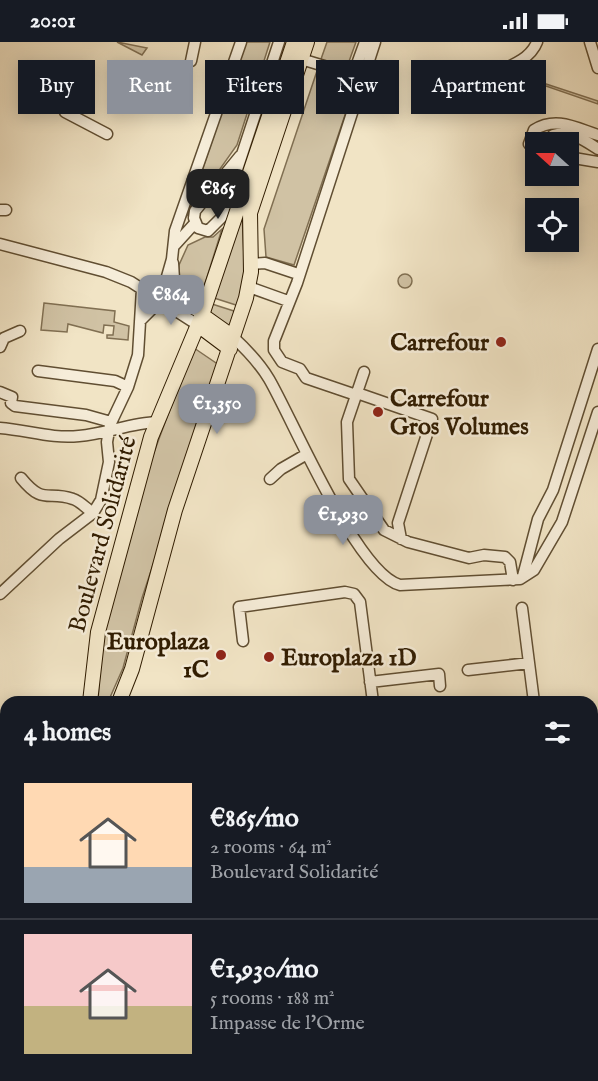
<!DOCTYPE html>
<html lang="en">
<head>
<meta charset="utf-8">
<style>
  body { margin:0; font-family:"IM FELL English",serif; background:#20242c; color:#f1f3f6; height:100vh; display:flex; flex-direction:column; font-size:22px; white-space:nowrap }
  * { box-sizing:border-box; margin:0 }
  p { font-size:20px; color:#9ea1a6 }
  .icon { flex:none; width:33px; height:33px; fill:none; stroke:currentColor; stroke-width:2; stroke-linecap:round; stroke-linejoin:round }
  .map { position:relative; flex:1; overflow:hidden }
  .drawer { position:absolute; left:0px; top:654px; width:598px; height:386px; display:flex; flex-direction:column; background:#171b24; border-radius:18px 18px 0 0; box-shadow:0 3px 15px #0003 }
  .drawer>* { flex:none }
  .top-card { position:absolute; left:18px; top:18px; width:562px; height:54px; display:flex; gap:12px }
  .needle { width:39px; rotate:291deg }
  .buttons { position:absolute; left:525px; top:90px; display:grid; gap:12px }
  .buttons a { display:grid; place-items:center; width:54px; height:54px; border-radius:0px; background:#171b24; box-shadow:0 3px 15px #0003; font-size:30px }
  .price { position:absolute; translate:-50% -51px; padding:0 14px; border-radius:12px; background:#8c9099; color:#fff; font-size:20px; line-height:39px; filter:drop-shadow(0 2px 3px #0008) }
  .price::after { content:''; position:absolute; left:50%; top:36px; width:18px; height:14px; margin-left:-9px; background:inherit; clip-path:polygon(0 0,100% 0,50% 100%) }
  .price.current { background:#222; color:#fff }
  ul { padding:0; list-style:none }
  li { display:flex; align-items:center; gap:18px; height:150px; padding:0 24px }
  li+li { border-top:2px solid #363941 }
  li span { display:grid; place-items:center; flex:none; width:168px; height:120px; border-radius:0px; color:#555 }
  li>.icon { margin-inline-start:auto }
  span .icon { width:72px; height:72px; fill:#fffc; stroke-width:1 }
  li b { font-size:26px }
  h2 { display:flex; justify-content:space-between; align-items:center; height:72px; padding:0 24px; font-size:26px }
  .chip { padding:0 21px; border-radius:0px; background:#171b24; box-shadow:0 3px 15px #0003; font-size:21px; line-height:54px }
  .chip.current { background:#8c9099; color:#fff }
  .status { display:flex; justify-content:space-between; align-items:center; height:42px; padding:0 30px; background:#171b24; direction:ltr }
  .status svg { height:16px; fill:currentColor }
  .map>svg:first-child { display:block }
</style>
</head>
<body>
<div class="status"><b>20:01</b><svg viewBox="0 0 49 12"><path d="M0 12V9h3v3zM5 12V6h3v6zM10 12V3h3v9zM15 12V0h3v12zM26 1h20v11H26zM47 4h2v5h-2z"/></svg></div>
<div class="map">
<svg width="598" height="1039" viewBox="0 0 598 1039">
  <rect width="100%" height="100%" fill="#f1e4c5"/>
  <filter id="stains"><feTurbulence type="fractalNoise" baseFrequency=".00333" numOctaves="4"/><feColorMatrix values="0 0 0 0 .2 0 0 0 0 .09 0 0 0 0 .02 0 0 0 .5 -.17"/></filter>
  <radialGradient id="worn" r=".72"><stop offset=".6" stop-color="#630" stop-opacity="0"/><stop offset="1" stop-color="#630" stop-opacity=".3"/></radialGradient>
  <path fill="#d0c2a4" stroke="#806f52" stroke-width="1.5" d="M117 0 147 6 142 13Z
    M246 0H270L237 103 186 175Z
    M327 0H356L347 25 320 20Z
    M318 26 333 31 336 37 341 38 359 32 294 223 266 215 264 187Z
    M519 26 522 27 520 33 538 39V41L510 32 507 39 499 35Z
    M540 40 598 59V62L540 42Z
    M483 41 490 42 489 49 527 62 526 64 480 48 477 55 468 52Z
    M242 171 245 236 239 264 214 256Z
    M222 187 203 248 195 246 194 249 179 244V223L188 203 205 195H213Z
    M398 239a7 7 0 1 1 14 0a7 7 0 1 1-14 0Z
    M44 261 115 269 114 280 129 284 128 298 107 296V293H113L114 284 104 283 103 291 68 282 67 290 41 288Z
    M212 262 237 270 230 285 210 272Z
    M194 306 219 323 142 556 123 626 108 660H98C102 540 150 416 194 306Z
    M6 965V1034H13V1039H0V978Z"/>
  <g fill="none" stroke-linecap="round" stroke-linejoin="round">
    <g stroke="#604e32" stroke-width="13">
      <path id="minor" d="M590 0 598 26
        M301 17 344 30 357 22 365 0
        M191 19 195 0
        M456 61C473 27 525 31 537 0
        M65 70 107 92
        M550 100 553 93C571 88 584 98 598 107
        M529 102 534 88C556 74 576 86 598 93
        M240 114 195 169 194 176 198 186 208 189 221 176 279 0
        M568 115 598 120
        M0 168H6
        M0 202 106 230 131 240 198 283
        M175 203 195 181
        M173 221C175 255 174 254 202 273
        M250 222 265 221 298 232
        M249 245 288 259
        M160 259 172 217 175 189 241 0
        M140 279 160 259
        M233 295C246 307 260 322 269 337 293 378 357 532 400 543L520 537 534 528 562 480 598 370
        M0 305 4 296 20 289
        M38 329 115 339 128 345
        M364 330 347 380 349 437 373 472 384 488 408 500 469 516 484 513 505 515 510 520 513 538
        M0 350 12 355 11 361 15 364 86 373 111 380
        M357 351 432 377 398 481 401 497
        M356 353 306 336 300 327 282 320 274 308V299L297 241 375 0
        M0 386C27 388 52 397 79 394 105 392 131 381 157 380
        M21 436C44 464 47 448 73 457 80 459 87 467 93 471
        M270 437 281 427 307 412
        M523 534 538 477 553 448 598 307
        M0 552 59 497 93 471 101 458 109 420 107 400 110 383 128 345 138 313 142 247
        M522 566 534 660
        M243 599 239 565 345 550 354 552 360 560 373 660
        M468 628 529 621
        M370 640 439 632 440 644
        M592 693 598 694
        M592 708H598
        M0 755H6
        M592 817 598 811
        M0 956 6 938
        M220 1039 225 1035 235 1039
        M241 1039 252 1034
        M362 1039 368 1034"/>
    </g>
    <g stroke="#301c01" stroke-width="16">
      <path id="major" d="M202 273 233 295
        M198 283 230 307
        M90 660 98 590 151 395 202 273 294 0
        M119 660 132 627 175 468 246 256 251 230 250 171 307 0
        M0 769 6 768
        M44 1034V1039
        M17 1039V1034"/>
    </g>
    <use href="#minor" stroke="#f6edd9" stroke-width="10"/>
    <use href="#major" stroke="#f1e4c5" stroke-width="14"/>
  </g>
  <g fill="#8f2418" stroke="#f6edd9" stroke-width="2">
    <circle cx="501" cy="300" r="6"/>
    <circle cx="378" cy="370" r="6"/>
    <circle cx="221" cy="613" r="6"/>
    <circle cx="269" cy="615" r="6"/>
  </g>
  <g text-anchor="middle" stroke-width="5" stroke-linejoin="round" paint-order="stroke">
    <g font-size="24" font-weight="bold" fill="#301c01" stroke="#f6edd9" text-anchor="end">
      <text x="489" y="308">Carrefour</text>
      <text x="390" y="364" text-anchor="start">Carrefour<tspan x="390" dy="28">Gros Volumes</tspan></text>
      <text x="209" y="607">Europlaza<tspan x="209" dy="28">1C</tspan></text>
      <text x="281" y="623" text-anchor="start">Europlaza 1D</text>
    </g>
    <g font-size="24" fill="#301c01" stroke="#f6edd9">
      <text transform="translate(102 492) rotate(-75)" y="8">Boulevard Solidarité</text>
    </g>
  </g>
  <rect width="100%" height="100%" filter="url(#stains)"/>
  <rect width="100%" height="100%" fill="url(#worn)"/>
</svg>
<div class="buttons">
<a><svg class="needle" viewBox="-14 -14 28 28"><path d="M0-13l5 13h-10z" fill="#e53935"/><path d="M0 13l5-13h-10z" fill="#9ea1a6"/></svg></a>
<a><svg class="icon" aria-label="locate" viewBox="0 0 24 24"><circle cx="12" cy="12" r="6"/><path d="M12 2v4M12 18v4M2 12h4M18 12h4"/></svg></a>
</div>
<b class="price current" style="left:218px;top:178px">€865</b>
<b class="price" style="left:171px;top:284px">€864</b>
<b class="price" style="left:217px;top:393px">€1,350</b>
<b class="price" style="left:343px;top:504px">€1,930</b>
<div class="top-card">
<a class="chip">Buy</a>
<a class="chip current">Rent</a>
<a class="chip">Filters</a>
<a class="chip">New</a>
<a class="chip">Apartment</a>
</div>
<section class="drawer">
<h2>4 homes<svg class="icon" aria-label="filters" viewBox="0 0 24 24"><path d="M4 7h16M4 17h16"/><circle cx="9" cy="7" r="2"/><circle cx="15" cy="17" r="2"/></svg></h2>
<ul>
<li><span style="background:linear-gradient(#ffd9b3 70%,#9aa5b1 0)"><svg class="icon" aria-label="home" viewBox="0 0 24 24"><path d="M3 11l9-7 9 7M6 9v11h12V9"/></svg></span><div><b>€865/mo</b><p>2 rooms · 64 m²</p><p>Boulevard Solidarité</p></div></li>
<li><span style="background:linear-gradient(#f6c9c9 60%,#c2b280 0)"><svg class="icon" aria-label="home" viewBox="0 0 24 24"><path d="M3 11l9-7 9 7M6 9v11h12V9"/></svg></span><div><b>€1,930/mo</b><p>5 rooms · 188 m²</p><p>Impasse de l'Orme</p></div></li>
</ul>
</section>
</div>
</body>
</html>
